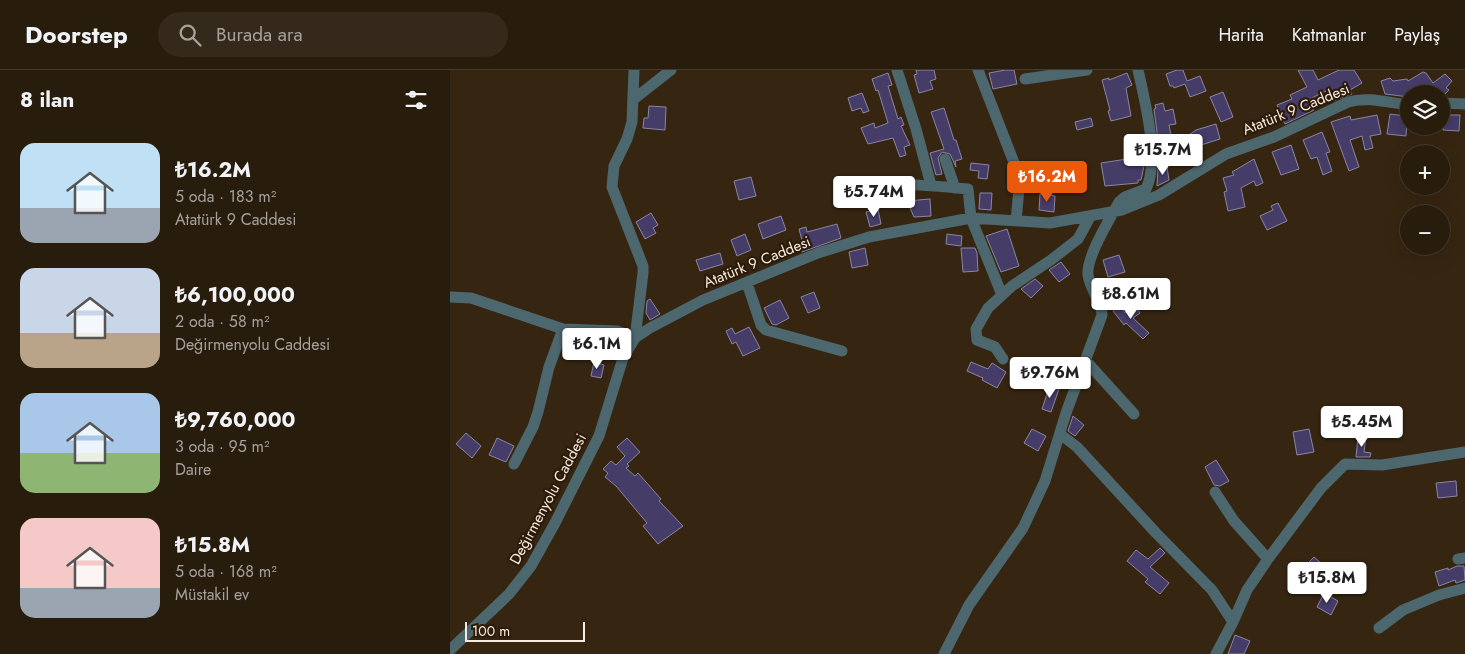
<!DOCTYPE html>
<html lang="tr">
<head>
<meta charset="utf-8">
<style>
  body { margin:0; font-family:Jost,sans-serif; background:#34291b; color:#f1f3f6; height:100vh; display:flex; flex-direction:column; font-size:19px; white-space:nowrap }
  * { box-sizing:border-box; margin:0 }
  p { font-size:16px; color:#a5a19d }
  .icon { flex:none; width:28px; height:28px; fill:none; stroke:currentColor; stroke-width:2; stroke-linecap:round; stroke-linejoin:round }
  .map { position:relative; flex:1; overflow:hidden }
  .details { display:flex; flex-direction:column; background:#281c0d; width:450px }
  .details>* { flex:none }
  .controls { position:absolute; left:950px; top:15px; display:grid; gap:10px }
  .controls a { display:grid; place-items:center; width:50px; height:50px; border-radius:50%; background:#281c0d; box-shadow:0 5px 20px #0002,0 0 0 1px #443a2e; font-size:25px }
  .scale { position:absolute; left:15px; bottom:12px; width:120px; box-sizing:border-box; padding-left:5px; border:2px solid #f7ebdf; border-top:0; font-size:14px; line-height:18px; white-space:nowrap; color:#f7ebdf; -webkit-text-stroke:4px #2c1b08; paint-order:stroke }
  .price { position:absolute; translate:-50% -42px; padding:0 11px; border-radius:5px; background:#fff; color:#222; font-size:16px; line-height:32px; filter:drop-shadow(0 1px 2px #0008) }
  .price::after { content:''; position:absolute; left:50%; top:30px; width:15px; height:11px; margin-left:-8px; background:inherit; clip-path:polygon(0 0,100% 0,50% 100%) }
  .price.on { background:#ea580c; color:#fff }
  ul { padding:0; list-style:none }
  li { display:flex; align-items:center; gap:15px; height:125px; padding:0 20px }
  li span { display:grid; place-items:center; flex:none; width:140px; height:100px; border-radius:15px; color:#555 }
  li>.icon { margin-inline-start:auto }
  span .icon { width:60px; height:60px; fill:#fffc; stroke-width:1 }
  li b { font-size:21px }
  h2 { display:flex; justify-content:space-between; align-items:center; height:60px; padding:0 20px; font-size:21px }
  header { display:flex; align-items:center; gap:30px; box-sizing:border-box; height:70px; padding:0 25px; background:#281c0d; border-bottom:1px solid #443a2e }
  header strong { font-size:24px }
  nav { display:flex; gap:28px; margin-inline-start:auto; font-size:18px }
  .search { width:350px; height:45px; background:#34291b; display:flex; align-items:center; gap:12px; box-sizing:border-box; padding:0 18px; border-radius:28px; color:#a5a19d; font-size:19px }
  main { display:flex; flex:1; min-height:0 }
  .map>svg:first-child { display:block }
</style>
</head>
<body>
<header>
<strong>Doorstep</strong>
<div class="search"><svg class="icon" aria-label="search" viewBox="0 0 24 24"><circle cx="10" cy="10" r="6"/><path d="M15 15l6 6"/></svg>Burada ara</div>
<nav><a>Harita</a><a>Katmanlar</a><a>Paylaş</a></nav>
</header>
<main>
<section class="details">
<h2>8 ilan<svg class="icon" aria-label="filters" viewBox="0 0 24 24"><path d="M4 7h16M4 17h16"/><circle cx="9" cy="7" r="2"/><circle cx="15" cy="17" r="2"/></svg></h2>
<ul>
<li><span style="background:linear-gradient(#bfe0f5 65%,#9aa5b1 0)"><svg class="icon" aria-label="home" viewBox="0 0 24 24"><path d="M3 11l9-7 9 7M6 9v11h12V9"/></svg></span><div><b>₺16.2M</b><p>5 oda · 183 m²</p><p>Atatürk 9 Caddesi</p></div></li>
<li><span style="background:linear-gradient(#c9d6e8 65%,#b9a48a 0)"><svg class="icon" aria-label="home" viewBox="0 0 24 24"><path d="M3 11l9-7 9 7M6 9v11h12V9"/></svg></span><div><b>₺6,100,000</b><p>2 oda · 58 m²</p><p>Değirmenyolu Caddesi</p></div></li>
<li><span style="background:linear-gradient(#a9c7e8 60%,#8fb573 0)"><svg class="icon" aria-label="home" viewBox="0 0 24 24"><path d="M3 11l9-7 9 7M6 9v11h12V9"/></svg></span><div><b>₺9,760,000</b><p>3 oda · 95 m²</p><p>Daire</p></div></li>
<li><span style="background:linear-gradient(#f6c9c9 70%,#9aa5b1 0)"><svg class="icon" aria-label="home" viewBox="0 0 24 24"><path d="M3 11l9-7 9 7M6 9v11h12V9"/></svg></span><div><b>₺15.8M</b><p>5 oda · 168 m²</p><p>Müstakil ev</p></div></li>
</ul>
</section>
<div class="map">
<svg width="1015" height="584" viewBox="0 0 1015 584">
  <rect width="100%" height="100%" fill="#362511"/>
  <path fill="#453c68" stroke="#8a86a2" d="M466 0H484L486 9 480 11 483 19 469 23 464 5 467 4Z
    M555 0H564L567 14 543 19 539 3Z
    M727 0H733L737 11 750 6 756 21 740 27 735 14 724 18 723 16H720L716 4Z
    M848 0H863L868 10 889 0H904L912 13 900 20 902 24 883 31 878 20 860 29 864 40 835 54 833 50 818 57 815 49 830 43 827 35 842 29 840 25 857 17Z
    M973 2 976 3 983 13 995 4 1002 11 996 18 999 20 995 24H959V27L935 24 931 11 940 8 943 11 957 9 958 11Z
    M438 3 442 15 438 16 448 49 451 47 454 55 451 56 460 75 454 77 456 85 450 87 443 68 418 74 411 58 424 53 425 58 438 53 428 20 426 21 422 9Z
    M677 3 682 15 676 18 681 46 661 51 658 41 660 40 652 10 659 8V10Z
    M773 22 783 47 771 52 760 27Z
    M412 23 419 41 413 43 411 38 402 41 398 28Z
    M713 33 715 41 723 39 726 54 719 55 723 76 709 78 704 39 706 38 705 35Z
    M199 36 216 37 215 60 193 58 194 48H198Z
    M494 38 504 70H506L512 89 505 91 506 97 500 84 492 82 488 88 492 104 486 105 480 83 494 79 481 42Z
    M940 44 956 46V51H957L956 66 937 64Z
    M927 45 931 64 920 66 923 78 915 80 912 66 900 70 909 97 899 101 881 52 900 46 901 50Z
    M994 45H1010L1009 61 993 60Z
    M641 48 643 56 627 60 625 52Z
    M766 54 770 69 751 75 752 77 738 85 730 71 746 60Z
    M872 62 880 82 876 83 882 101 873 105 867 87 861 89 853 70Z
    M841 75 849 99 831 105 822 82Z
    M677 77H685V81H693L694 96 691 110H688V113L655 116 651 93 677 89Z
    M804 89 813 113 806 116 804 111 791 118 795 137 778 141 774 122 777 121 773 108 784 105 782 102Z
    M521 93 539 95 537 109 528 108 529 101 520 100Z
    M717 97 719 110 707 116 708 98Z
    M301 107 306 126 289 130 284 111Z
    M530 123H542L541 140 529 139Z
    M590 124 605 126 604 142 589 140Z
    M480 129 481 146 464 147 457 131Z
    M828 133 837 151 817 160 810 146 823 140 821 136Z
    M428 139 431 154 420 157 416 142Z
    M201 143 208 155 203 158 206 163 195 169 186 152Z
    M331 146 336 160 313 169 308 154Z
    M387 154 391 168 352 182 349 177 353 174 349 159 356 157 357 162Z
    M557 159 569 196 551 202 536 166Z
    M295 164 301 180 287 186 281 170Z
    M497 164 512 166 511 176 496 174Z
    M415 178 418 195 402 198 399 182Z
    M511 178H525L527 183 528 201 513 202Z
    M270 183 273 194 250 201 246 190Z
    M669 185 675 202 658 207 653 190Z
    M611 192 620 204 609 212 599 200Z
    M585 209 593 216 581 228 571 219Z
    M364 222 370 238 358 243 351 227Z
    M200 229 210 244 200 250 196 243 197 231Z
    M330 230 339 248 326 255 322 254 314 238Z
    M685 235 690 243 683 248 699 263 693 269 676 253 674 255 663 241 670 236 675 243Z
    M299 257 310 278 293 286 286 272 282 274 276 261 282 258 285 264Z
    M144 292 154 295 151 308 141 306Z
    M521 292 538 299 542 293 556 302 547 318 532 310 533 308 517 301Z
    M600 315 609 319 601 342 592 339Z
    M623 346 634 355 625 366 618 361Z
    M582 359 596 366 588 381 574 373Z
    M859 359 864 382 847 385 843 362Z
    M16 363 31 376 22 388 6 374Z
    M908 367H916L914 382 921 383 920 387H906Z
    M47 368 64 376 56 392 39 385Z
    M177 368 190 382 177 394 179 396 176 398 185 406 188 403 211 429 209 431 233 456 208 474 193 456 197 453 166 416 155 407 158 403 153 399 161 391 166 395 175 386 167 377Z
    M766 390 779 411 770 416 764 415 755 397Z
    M1006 411 1007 426 988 428 986 413Z
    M710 478 715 483 700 497 719 513 710 524 695 512 698 509 677 491 686 480 698 489Z
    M864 487 886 506 877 516 855 496Z
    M1007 496H1014L1015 510 1006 513 1005 510 989 516 985 502 998 498V500Z
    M874 523 888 531 881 545 867 537Z
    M785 565 800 571 794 584H778Z"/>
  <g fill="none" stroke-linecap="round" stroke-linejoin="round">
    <path stroke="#4c676d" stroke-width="11" d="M184 0 182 52 177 69 164 96 162 117 193 196V203L185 268
      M447 0 466 59 481 115
      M528 0 570 108 566 151
      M575 9 637 0
      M184 29 221 0
      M991 33 1015 34
      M495 89 505 118
      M389 118C432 111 475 115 518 119L521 148 552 225
      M297 213 311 255 316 260 392 281
      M0 227 21 228 113 259 167 261 185 268
      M553 289 545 277 527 270 526 259 538 238 562 216 601 190 628 169 640 147
      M636 291 684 344
      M610 364 627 377 706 463 762 520 783 552
      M64 394 83 357 88 342 99 297 113 259
      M765 422 784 451 818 489
      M1008 489 1015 488
      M929 558 953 540 989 525 1015 518
      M0 580 59 524 81 496 105 453 149 366 173 288 185 268 200 258 253 230 368 183 419 167 521 148 600 153 672 140 709 125 776 84 824 67 898 32C918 26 939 33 959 35
      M494 584 519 535 573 458 595 411 616 343 652 245C652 233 640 219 638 205 636 187 660 149 669 132L675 127 696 119C710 90 695 31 688 0
      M766 584 783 552 797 520 818 489 871 418 895 394 932 395 1015 382"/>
  </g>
  <g text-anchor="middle" stroke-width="4.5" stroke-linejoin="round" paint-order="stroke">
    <g font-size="15" fill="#f7ebdf" stroke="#2c1b08">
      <text transform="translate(846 39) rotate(-22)" y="5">Atatürk 9 Caddesi</text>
      <text transform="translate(307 192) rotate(-22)" y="5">Atatürk 9 Caddesi</text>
      <text transform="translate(98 429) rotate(-62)" y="5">Değirmenyolu Caddesi</text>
    </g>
  </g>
</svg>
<div class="controls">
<a><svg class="icon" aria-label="layers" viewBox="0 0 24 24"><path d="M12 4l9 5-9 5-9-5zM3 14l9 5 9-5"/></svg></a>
<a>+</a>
<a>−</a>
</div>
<div class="scale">100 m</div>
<b class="price" style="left:713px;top:106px">₺15.7M</b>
<b class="price on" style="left:597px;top:133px">₺16.2M</b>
<b class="price" style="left:424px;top:148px">₺5.74M</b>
<b class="price" style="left:681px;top:250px">₺8.61M</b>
<b class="price" style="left:147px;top:300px">₺6.1M</b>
<b class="price" style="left:600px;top:329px">₺9.76M</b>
<b class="price" style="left:912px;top:378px">₺5.45M</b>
<b class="price" style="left:877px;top:534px">₺15.8M</b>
</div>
</main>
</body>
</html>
